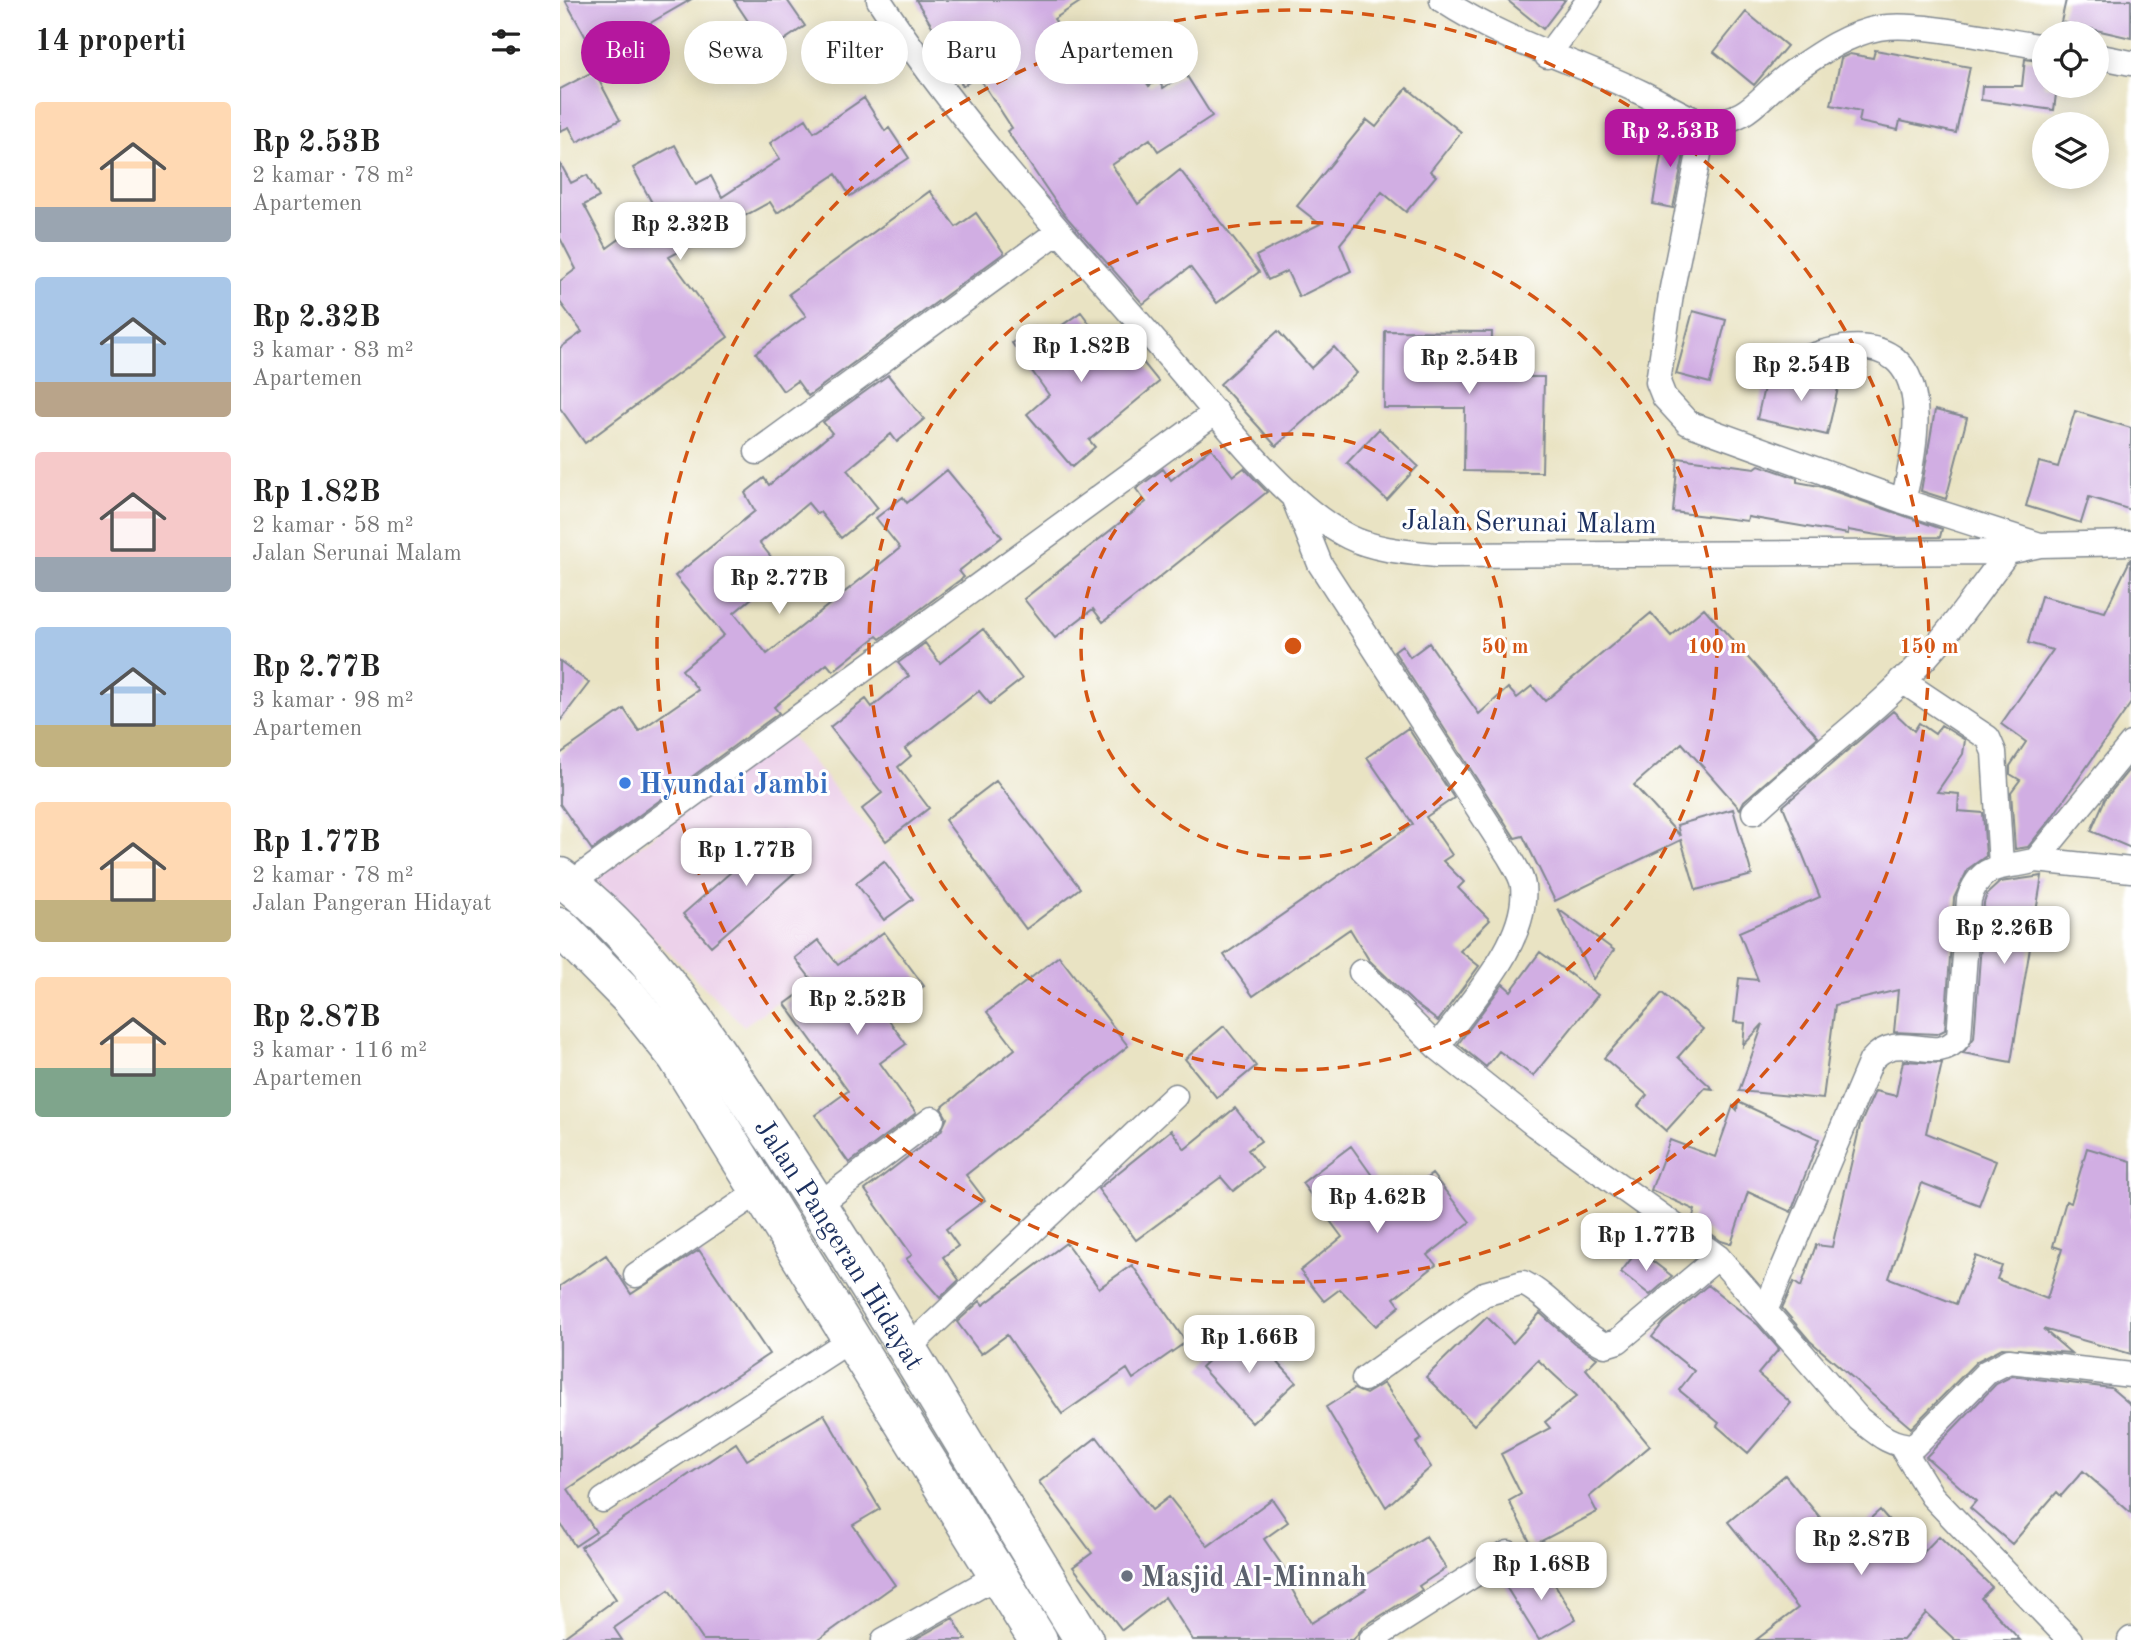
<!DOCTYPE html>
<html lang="id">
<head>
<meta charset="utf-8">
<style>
  body { margin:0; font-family:"Old Standard TT",serif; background:#f6f6f6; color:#222; height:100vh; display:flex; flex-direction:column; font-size:26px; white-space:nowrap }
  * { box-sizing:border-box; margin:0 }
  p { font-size:23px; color:#767676 }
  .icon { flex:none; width:38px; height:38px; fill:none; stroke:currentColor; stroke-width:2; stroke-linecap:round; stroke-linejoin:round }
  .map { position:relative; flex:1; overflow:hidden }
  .sheet { display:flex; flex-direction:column; background:#fff; width:560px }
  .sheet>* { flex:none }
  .hud { position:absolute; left:21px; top:21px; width:665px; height:63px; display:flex; gap:14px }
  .fabs { position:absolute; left:1472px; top:21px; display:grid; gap:14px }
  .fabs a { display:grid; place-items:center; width:77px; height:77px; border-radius:50%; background:#fff; box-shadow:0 4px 18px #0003; font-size:35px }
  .price { position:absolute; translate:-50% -60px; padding:0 16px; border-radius:14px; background:#fff; color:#222; font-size:23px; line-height:46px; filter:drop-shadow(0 2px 4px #0008) }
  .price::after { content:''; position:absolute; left:50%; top:42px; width:21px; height:16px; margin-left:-10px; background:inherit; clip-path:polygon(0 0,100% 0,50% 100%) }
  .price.current { background:#b5179e; color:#fff }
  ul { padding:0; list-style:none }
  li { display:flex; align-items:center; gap:21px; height:175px; padding:0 35px }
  li span { display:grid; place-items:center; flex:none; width:196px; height:140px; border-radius:7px; color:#555 }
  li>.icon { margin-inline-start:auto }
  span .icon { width:84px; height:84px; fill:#fffc; stroke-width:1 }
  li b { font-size:30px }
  h2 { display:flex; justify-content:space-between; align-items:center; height:84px; padding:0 35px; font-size:30px }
  .tag { padding:0 24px; border-radius:32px; background:#fff; box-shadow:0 4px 18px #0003; font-size:24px; line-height:63px }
  .tag.current { background:#b5179e; color:#fff }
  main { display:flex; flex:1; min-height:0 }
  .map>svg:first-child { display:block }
</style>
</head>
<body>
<main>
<section class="sheet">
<h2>14 properti<svg class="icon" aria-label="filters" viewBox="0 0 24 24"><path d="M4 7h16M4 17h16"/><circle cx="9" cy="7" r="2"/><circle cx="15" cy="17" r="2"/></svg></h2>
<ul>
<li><span style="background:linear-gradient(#ffd9b3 75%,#9aa5b1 0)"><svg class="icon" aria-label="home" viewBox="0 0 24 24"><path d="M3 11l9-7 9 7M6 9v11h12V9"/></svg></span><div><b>Rp 2.53B</b><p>2 kamar · 78 m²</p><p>Apartemen</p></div></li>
<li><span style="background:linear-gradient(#a9c7e8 75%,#b9a48a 0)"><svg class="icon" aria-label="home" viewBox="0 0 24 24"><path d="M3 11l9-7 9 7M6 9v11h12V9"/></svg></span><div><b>Rp 2.32B</b><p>3 kamar · 83 m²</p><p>Apartemen</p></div></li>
<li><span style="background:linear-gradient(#f6c9c9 75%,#9aa5b1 0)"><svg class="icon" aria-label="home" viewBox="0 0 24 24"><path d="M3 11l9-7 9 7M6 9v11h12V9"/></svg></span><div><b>Rp 1.82B</b><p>2 kamar · 58 m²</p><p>Jalan Serunai Malam</p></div></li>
<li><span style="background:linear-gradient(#a9c7e8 70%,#c2b280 0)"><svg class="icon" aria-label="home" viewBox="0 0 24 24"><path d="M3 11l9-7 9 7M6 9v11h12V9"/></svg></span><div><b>Rp 2.77B</b><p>3 kamar · 98 m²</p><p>Apartemen</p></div></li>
<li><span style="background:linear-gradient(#ffd9b3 70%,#c2b280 0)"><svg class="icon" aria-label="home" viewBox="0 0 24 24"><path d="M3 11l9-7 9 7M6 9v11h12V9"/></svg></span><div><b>Rp 1.77B</b><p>2 kamar · 78 m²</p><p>Jalan Pangeran Hidayat</p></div></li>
<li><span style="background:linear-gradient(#ffd9b3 65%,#7fa58c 0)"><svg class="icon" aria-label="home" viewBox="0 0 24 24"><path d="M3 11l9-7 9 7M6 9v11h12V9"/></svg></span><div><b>Rp 2.87B</b><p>3 kamar · 116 m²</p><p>Apartemen</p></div></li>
</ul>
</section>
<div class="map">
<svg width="1571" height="1640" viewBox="0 0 1571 1640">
  <rect width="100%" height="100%" fill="#fff"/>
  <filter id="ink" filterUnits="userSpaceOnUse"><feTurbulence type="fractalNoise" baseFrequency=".0143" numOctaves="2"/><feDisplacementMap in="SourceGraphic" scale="14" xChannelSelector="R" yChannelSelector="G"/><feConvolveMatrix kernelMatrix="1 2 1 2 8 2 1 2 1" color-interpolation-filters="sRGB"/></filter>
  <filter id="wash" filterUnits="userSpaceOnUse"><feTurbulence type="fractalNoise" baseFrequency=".00686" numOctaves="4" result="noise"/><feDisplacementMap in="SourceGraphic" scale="28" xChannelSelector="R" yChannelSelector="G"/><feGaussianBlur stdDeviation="1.57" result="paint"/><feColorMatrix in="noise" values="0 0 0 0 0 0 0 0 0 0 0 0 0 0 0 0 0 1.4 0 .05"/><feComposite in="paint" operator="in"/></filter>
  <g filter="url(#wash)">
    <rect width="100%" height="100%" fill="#e9e3c3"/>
    <path fill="#ecd1ea" d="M229 734 366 897 184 1026 35 880Z"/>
    <g id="blocks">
      <path fill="#d1aee3" d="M5 0H130L66 37 70 44 39 61Z
        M174 0H227L245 26 208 51Z
        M356 0H523L494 19 531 76 566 52 589 86 598 80 603 88 625 73 652 116 598 151 590 139 552 165 578 204 620 170 699 272 657 303 630 267 583 304 503 213 447 131 452 128 418 76 403 86 376 44 381 41Z
        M947 0H1005L983 29Z
        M1506 0H1571V38L1501 22Z
        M1186 12 1227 46 1194 85 1154 52Z
        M1315 50 1410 67 1396 133 1340 121 1338 130 1299 122 1301 111 1271 105 1281 58 1290 54 1313 58Z
        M1465 59 1484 62V86H1497L1494 110 1421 100 1422 86H1462Z
        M34 71 60 120 17 142 9 127 0 131V89Z
        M847 88 901 132 870 171 876 176 846 212 822 192 780 244 791 271 739 297 727 271 708 280 696 256 760 224 737 206 807 120 816 127Z
        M304 98 325 131 329 128 349 158 290 196 276 174 217 213 210 202 109 257 168 337 25 443 0 408V348L22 332 0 302V281L16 269 0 238V163L11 183 27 175 39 197 24 205 47 248 97 212 73 168 115 145 136 184 151 176 162 197 220 159 210 143 246 119 254 132Z
        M1105 131 1128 135 1113 208 1093 204Z
        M370 191 396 227 416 213 444 253 248 396 237 381 223 391 196 353 246 316 229 294Z
        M1133 311 1166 320 1150 383 1116 374Z
        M521 312 551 352 565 340 599 382 529 440 535 447 512 467 467 414 489 395 452 343 475 326 484 338Z
        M718 331 751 368 774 347 797 373 716 446 660 384Z
        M825 331 932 332 931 377H984L982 472 904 471 905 408H824Z
        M1248 373 1280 380 1267 435 1197 419 1205 383H1224Z
        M328 375 364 419 337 442 331 434 287 470 318 508 281 538 260 512 257 514 248 503 200 543 223 572 174 613 207 654 340 548 316 518 343 497 347 503 387 470 442 537 399 571 404 577 320 639 317 636 273 671 267 664 214 707 219 713 32 850 0 804V754L64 709 79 731 138 690 122 670 164 635 115 576 195 511 185 493 204 478 209 485 272 433 263 422Z
        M1375 410 1407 418 1386 499 1361 491Z
        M1515 411 1571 428V510L1529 497 1521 523 1466 506 1479 462 1498 467Z
        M819 429 858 466 827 500 787 463Z
        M651 448 673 476 684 468 707 492 543 622 533 609 495 638 464 599 586 502 576 489 603 469 611 480Z
        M1118 458 1195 468 1199 465 1237 478V482L1259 486 1382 529 1380 537 1334 538 1288 530V534L1188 517 1187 521 1113 512Z
        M1571 558V703L1490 820 1468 847 1455 849 1451 792 1460 780 1450 774V766L1466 742 1441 724 1493 650 1468 643 1481 596 1545 612Z
        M1144 608 1258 737 1184 801 1180 809 1122 743 1074 785 1120 836 1117 825 1173 809 1192 875 1136 890 1121 840 995 901 963 836 955 838 834 651 842 645 850 657 869 643 919 714 948 688 957 698 972 686 985 701 1091 613 1111 636Z
        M423 629 462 679 430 704 419 691 345 749 351 756 338 767 369 808 326 841 302 809 322 793 270 727 306 699 312 707 349 676 338 663 365 643 380 663Z
        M0 661 29 683 0 721Z
        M1333 711 1354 731 1359 723 1375 734 1381 725 1405 740 1403 754 1377 792 1399 794 1398 811 1423 813 1426 856 1408 869 1394 898 1385 1030 1377 1034 1334 1032 1338 990 1275 1005 1263 1099 1179 1091 1203 1024 1183 1046 1185 1023 1174 1022 1179 978 1198 980 1179 932 1260 897 1223 806Z
        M848 728 894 798 866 817 892 855 883 861 904 882 898 888 930 920 900 951 919 966 878 1021 854 1003 809 960 790 929 693 996 664 955 853 824 807 757Z
        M1571 767V848L1531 831 1545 799Z
        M436 781 520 888 466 929 385 820Z
        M220 829 248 861 151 946 123 914Z
        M324 861 353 899 324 920 296 883Z
        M1482 876 1451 1062 1403 1053 1414 1038 1424 903 1427 894 1440 882Z
        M998 909 1054 950 1033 979Z
        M324 932 364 986 325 1015 346 1044 320 1063 356 1113 289 1163 255 1115 288 1091 225 1004 254 983 235 958 258 940 278 965Z
        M980 952 1038 995 973 1076 939 1051 926 1067 898 1044 943 984 951 991Z
        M499 956 568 1046 406 1175 425 1200 386 1229 398 1246 383 1257 399 1280 380 1298 346 1259 352 1255 305 1190 381 1131 387 1118 381 1108 455 1049 427 1012Z
        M1102 993 1143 1029 1118 1057 1153 1089 1145 1088 1106 1131 1078 1106 1087 1095 1044 1058Z
        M664 1026 696 1066 657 1098 625 1059Z
        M1343 1061 1382 1063 1366 1133 1436 1161 1419 1205 1362 1183 1329 1278 1396 1304 1416 1256 1442 1266 1437 1279 1487 1299 1502 1249 1493 1246 1506 1201 1511 1203 1527 1148 1571 1161V1354L1483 1329 1511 1353 1442 1348 1417 1361 1351 1428 1250 1341 1222 1308 1234 1282 1241 1287 1256 1245 1272 1247 1300 1125 1315 1091 1336 1096Z
        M1178 1102 1259 1139 1231 1212 1188 1192 1171 1244 1161 1241 1132 1220 1135 1210 1091 1190 1110 1140 1155 1157 1173 1106 1177 1110Z
        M675 1108 701 1141 688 1150 702 1168 673 1191 661 1177 576 1240 538 1189 611 1130 625 1149Z
        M791 1146 833 1205 872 1174 910 1222 868 1255 876 1265 834 1298 840 1306 816 1326 780 1289 764 1301 740 1271 782 1237 742 1183Z
        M506 1243 539 1288 572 1265 626 1342 573 1379 567 1369 502 1414 447 1335 421 1354 397 1322 420 1301 423 1305Z
        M139 1250 209 1354 8 1489 36 1532 15 1546 0 1523V1286L46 1255 71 1294Z
        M1078 1250 1112 1276 1090 1295 1061 1272Z
        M1148 1285 1198 1325 1219 1349 1198 1374 1231 1403 1188 1453 1157 1426 1159 1423 1119 1390 1134 1371 1092 1337 1104 1322Z
        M980 1313 1014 1343 1037 1358 1026 1369 1090 1446 1029 1497 1037 1512 972 1546 949 1501 961 1494 941 1454 990 1428 985 1422 1017 1396 978 1360 914 1425 866 1377 927 1317 953 1343Z
        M685 1327 736 1382 692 1423 641 1367Z
        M1452 1376 1551 1388 1571 1405V1513L1523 1471 1501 1496 1497 1492 1452 1544 1410 1508 1416 1501 1366 1457 1436 1384Z
        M824 1383 862 1439 856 1443 871 1467 826 1507 766 1407 794 1389 806 1394Z
        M264 1414 320 1509 293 1525 335 1585 258 1640H143L109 1590 54 1628 62 1640H0L56 1599 21 1547 176 1443 187 1460Z
        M537 1437 592 1510 609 1497 648 1546 712 1499 728 1522 704 1539 733 1581 729 1584 751 1623 806 1589 799 1579 866 1536 886 1568 859 1586 862 1590 803 1627 793 1640H633L605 1597 562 1630 513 1567 532 1553 479 1482Z
        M1225 1475 1282 1544 1320 1510 1360 1556 1379 1536 1432 1587 1421 1598 1460 1640H1395L1366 1613 1343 1640H1196L1238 1608 1168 1522Z
        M982 1563 1016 1619 979 1640 945 1585Z
        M393 1618 406 1640H354Z"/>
    </g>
  </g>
  <g filter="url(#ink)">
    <use href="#blocks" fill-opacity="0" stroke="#828990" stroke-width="2"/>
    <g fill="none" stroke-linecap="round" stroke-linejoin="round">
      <g stroke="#828990" stroke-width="27">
        <path id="street" d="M319 0C402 127 507 239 606 354 655 410 723 504 789 537 815 550 847 552 876 555L1448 552 1480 545 1571 543
          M882 0C947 43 1013 60 1082 93 1103 103 1122 116 1145 124
          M987 56 1029 0
          M1536 56 1571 63
          M1211 370C1234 363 1260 351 1284 348 1379 337 1357 445 1343 501
          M197 452 499 231
          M734 499 760 564 949 856C954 865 962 876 963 886 969 942 908 1004 877 1047
          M1480 545 1343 501 1128 423 1104 397 1098 382 1112 288 1145 124C1195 119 1196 97 1234 71 1260 53 1287 34 1319 28 1358 21 1442 41 1484 47
          M1341 680 1428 738 1434 752 1441 865
          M1194 812C1253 756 1323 708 1376 646 1402 616 1424 583 1448 552
          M1476 860 1571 870
          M10 884 656 412
          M801 972 877 1047 975 1125 1158 1257 1299 1419C1317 1433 1330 1446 1354 1446L1427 1372 1449 1361 1571 1375
          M258 1205 372 1119
          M76 1275 201 1190
          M1205 1311 1311 1061C1339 1026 1375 1068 1399 1037L1409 899C1422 859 1445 870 1476 860L1571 744
          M346 1350 615 1096
          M804 1379 924 1294 963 1283C994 1299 1013 1330 1045 1345L1058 1341 1158 1257
          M1341 1446 1372 1496 1510 1640
          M43 1500 293 1338
          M324 1640 439 1575
          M811 1640 948 1553
          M1570 1640 1571 1639"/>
      </g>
      <g stroke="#828990" stroke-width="41">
        <g id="highway">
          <path id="s1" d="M0 877C91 944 151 1045 213 1137 322 1301 420 1472 524 1640"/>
          <path d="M0 927 69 997 117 1057 478 1640"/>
        </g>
      </g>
      <use href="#street" stroke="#fff" stroke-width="24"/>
      <use href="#highway" stroke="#fff" stroke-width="38"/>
    </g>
  </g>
  <g fill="none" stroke="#d45514" stroke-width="3.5" stroke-dasharray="12 9">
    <circle cx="733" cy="646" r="212"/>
    <circle cx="733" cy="646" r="424"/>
    <circle cx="733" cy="646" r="636"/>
  </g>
  <circle fill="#3f7fe0" stroke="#fff" stroke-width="2.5" cx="65" cy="783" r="7"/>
  <circle fill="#6b7280" stroke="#fff" stroke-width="2.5" cx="567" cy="1576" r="7"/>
  <g text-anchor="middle" stroke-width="6" stroke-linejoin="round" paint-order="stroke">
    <g font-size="28" fill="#1b2f5e" stroke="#fff">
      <text transform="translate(969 521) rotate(1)" y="10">Jalan Serunai Malam</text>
      <text dy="10" stroke="none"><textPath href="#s1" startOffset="464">Jalan Pangeran Hidayat</textPath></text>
    </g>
    <g font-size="28" font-weight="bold" fill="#366cbe" stroke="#fff" text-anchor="start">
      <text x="79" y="793">Hyundai Jambi</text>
    </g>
    <g font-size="28" font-weight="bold" fill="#5b616d" stroke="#fff" text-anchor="start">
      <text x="581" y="1586">Masjid Al-Minnah</text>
    </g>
  </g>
  <circle cx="733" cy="646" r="10" fill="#d45514" stroke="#fff" stroke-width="3.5"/>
  <g font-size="21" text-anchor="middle" font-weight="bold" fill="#d45514" stroke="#fff" stroke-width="6" stroke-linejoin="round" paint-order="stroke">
    <text x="945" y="653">50 m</text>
    <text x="1157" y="653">100 m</text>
    <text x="1369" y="653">150 m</text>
  </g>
</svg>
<div class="fabs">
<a><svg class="icon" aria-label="locate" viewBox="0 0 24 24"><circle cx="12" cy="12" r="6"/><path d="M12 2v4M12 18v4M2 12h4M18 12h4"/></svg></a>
<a><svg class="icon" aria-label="layers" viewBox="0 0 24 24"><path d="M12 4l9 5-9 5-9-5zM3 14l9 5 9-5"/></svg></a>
</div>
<b class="price current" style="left:1110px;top:169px">Rp 2.53B</b>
<b class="price" style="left:120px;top:262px">Rp 2.32B</b>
<b class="price" style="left:521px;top:384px">Rp 1.82B</b>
<b class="price" style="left:909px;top:396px">Rp 2.54B</b>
<b class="price" style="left:1241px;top:403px">Rp 2.54B</b>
<b class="price" style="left:219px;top:616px">Rp 2.77B</b>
<b class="price" style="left:186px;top:888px">Rp 1.77B</b>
<b class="price" style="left:1444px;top:966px">Rp 2.26B</b>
<b class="price" style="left:297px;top:1037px">Rp 2.52B</b>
<b class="price" style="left:817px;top:1235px">Rp 4.62B</b>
<b class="price" style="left:1086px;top:1273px">Rp 1.77B</b>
<b class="price" style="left:689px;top:1375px">Rp 1.66B</b>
<b class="price" style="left:1301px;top:1577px">Rp 2.87B</b>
<b class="price" style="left:981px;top:1602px">Rp 1.68B</b>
<div class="hud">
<a class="tag current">Beli</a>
<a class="tag">Sewa</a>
<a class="tag">Filter</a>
<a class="tag">Baru</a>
<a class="tag">Apartemen</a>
</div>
</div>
</main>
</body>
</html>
